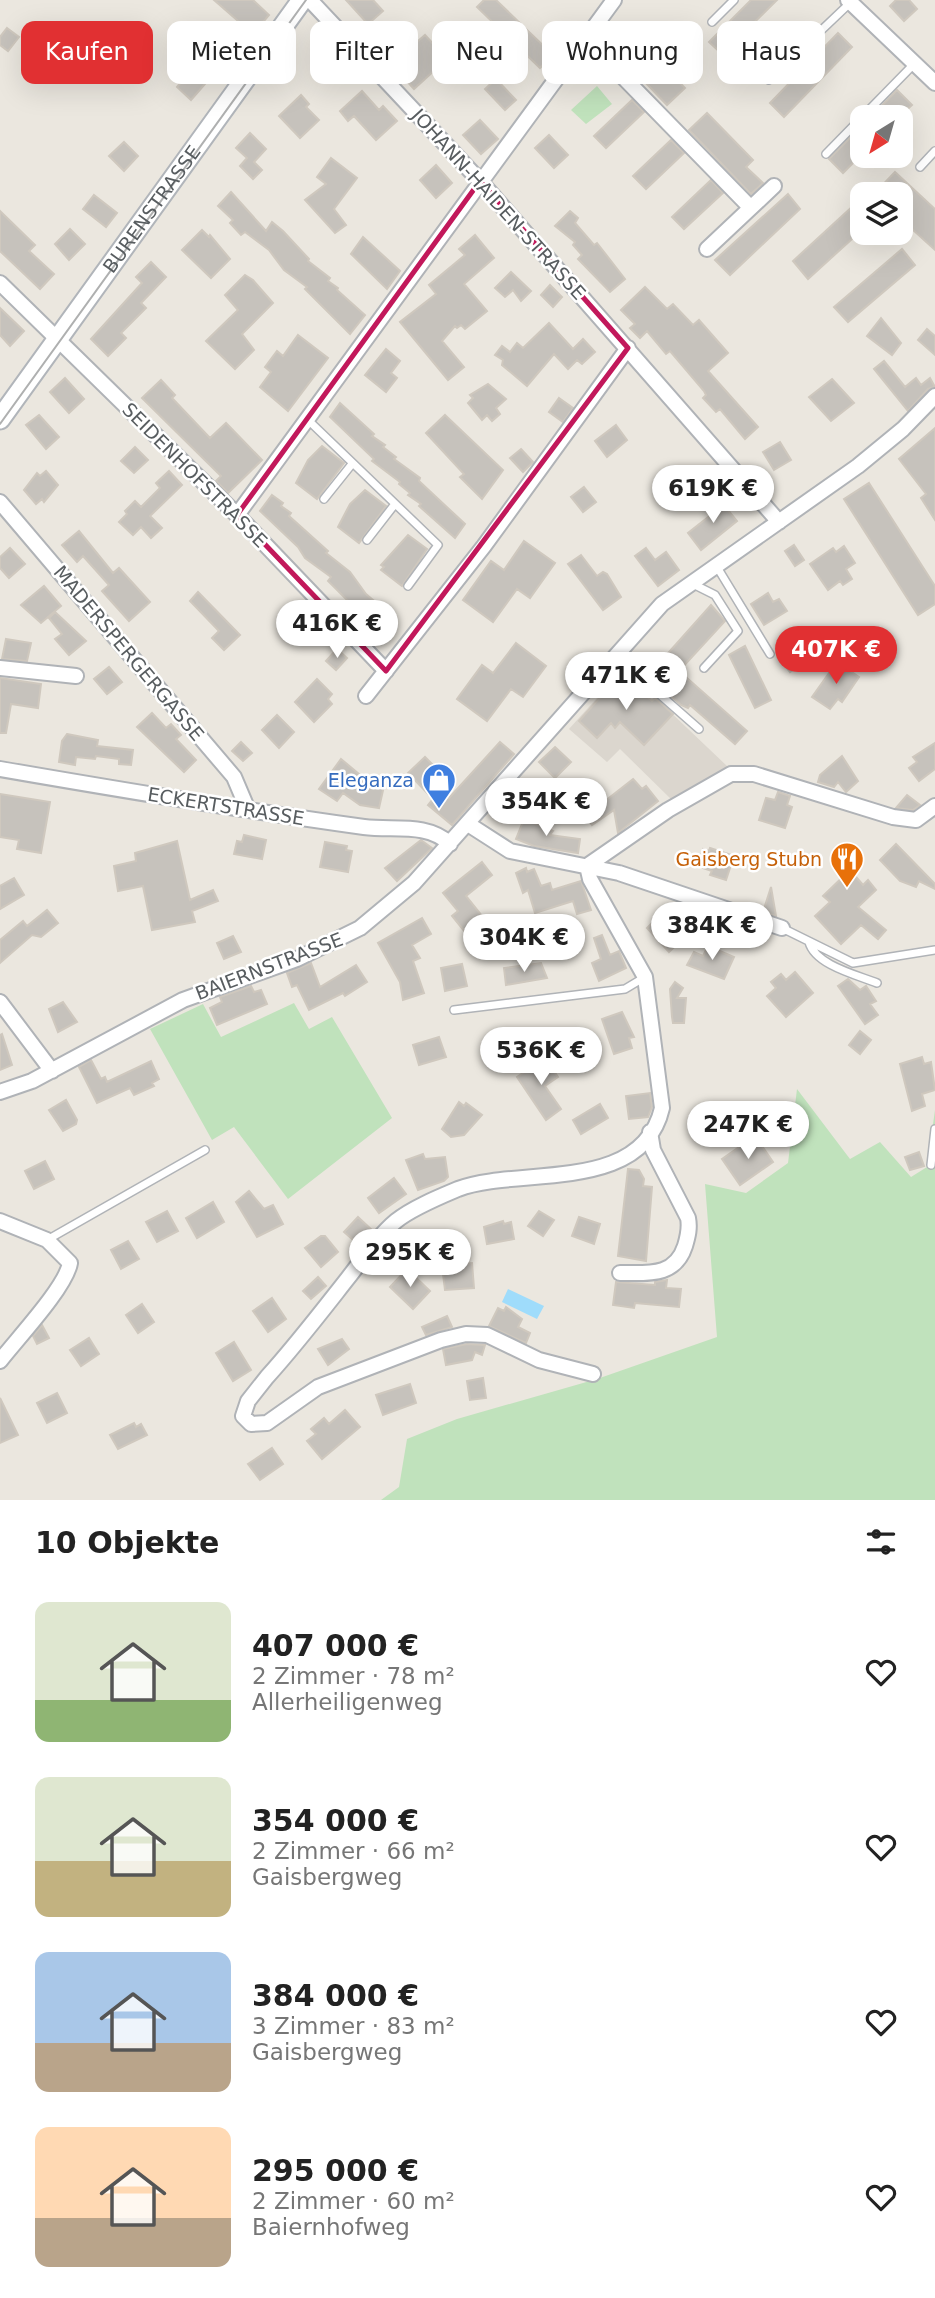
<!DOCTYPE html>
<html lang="de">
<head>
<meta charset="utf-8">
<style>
  body { margin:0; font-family:"DejaVu Sans",sans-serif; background:#f6f6f6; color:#222; height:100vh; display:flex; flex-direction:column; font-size:26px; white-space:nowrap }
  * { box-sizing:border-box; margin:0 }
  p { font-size:23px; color:#767676 }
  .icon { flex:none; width:38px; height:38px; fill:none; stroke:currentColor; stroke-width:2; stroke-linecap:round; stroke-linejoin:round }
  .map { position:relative; height:1500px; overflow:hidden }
  .details { display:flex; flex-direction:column; background:#fff; flex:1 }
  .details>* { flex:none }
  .top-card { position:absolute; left:21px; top:21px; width:894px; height:63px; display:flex; gap:14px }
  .needle { width:46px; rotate:217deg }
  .fabs { position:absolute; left:850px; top:105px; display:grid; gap:14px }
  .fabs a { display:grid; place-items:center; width:63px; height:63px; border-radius:14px; background:#fff; box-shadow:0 7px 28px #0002; font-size:35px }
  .price { position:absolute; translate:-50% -60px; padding:0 16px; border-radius:24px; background:#fff; color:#222; font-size:23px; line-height:46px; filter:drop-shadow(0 2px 4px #0008) }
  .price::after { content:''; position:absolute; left:50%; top:42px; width:21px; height:16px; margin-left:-10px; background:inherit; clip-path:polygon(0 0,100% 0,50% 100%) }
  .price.active { background:#e13032; color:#fff }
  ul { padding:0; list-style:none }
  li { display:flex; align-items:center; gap:21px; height:175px; padding:0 35px }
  li span { display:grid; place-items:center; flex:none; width:196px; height:140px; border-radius:14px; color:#555 }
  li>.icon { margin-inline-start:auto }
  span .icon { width:84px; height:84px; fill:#fffc; stroke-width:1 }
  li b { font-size:30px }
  h2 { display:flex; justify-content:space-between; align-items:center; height:84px; padding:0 35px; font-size:30px }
  .tag { padding:0 24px; border-radius:14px; background:#fff; box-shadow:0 7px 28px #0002; font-size:24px; line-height:63px }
  .tag.active { background:#e13032; color:#fff }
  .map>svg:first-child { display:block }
</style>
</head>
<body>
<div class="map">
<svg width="935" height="1500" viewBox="0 0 935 1500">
  <rect width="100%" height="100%" fill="#ebe7df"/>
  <path fill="#dbd6ce" d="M624 668 728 767 694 794 673 801 620 749 607 762 569 729Z"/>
  <path fill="#c0e2bc" d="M597 86 612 104 586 124 571 110Z
    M294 1003 309 1029 332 1017 392 1118 288 1199 234 1127 212 1140 150 1029 203 1004 221 1037Z
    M797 1089 850 1159 880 1142 911 1177 927 1167 935 1110V1500H381L399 1487 407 1439 457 1419 597 1379 717 1337 705 1184 746 1193 788 1163Z"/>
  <path fill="#9fdcfb" d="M508 1289 544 1306 537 1319 502 1302Z"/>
  <path fill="#c6c2bc" stroke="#cfc8be" stroke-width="2" d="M214 0H253L269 15 253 34Z
    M346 0H373L383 11 368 24Z
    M484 0H496L553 55 540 68 477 7Z
    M751 0H777L722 54 709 42Z
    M896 0H909L917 9 904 21 890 6Z
    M7 28 19 37 8 51 0 45V37Z
    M217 29 236 48 222 63 203 44Z
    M838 33 852 47 784 117 770 103Z
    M425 35 447 59 414 89 388 60 397 52 401 56Z
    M638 40 685 88 667 105 621 57Z
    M187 56 211 77 191 100 177 87 187 75 178 67Z
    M496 79 516 100 505 110 485 89Z
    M897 90 912 105 899 117H871Z
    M362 91 379 110 383 106 397 121 376 140 354 116 348 121 340 111Z
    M301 95 309 104 306 107 319 120 300 138 279 116Z
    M632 100 644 112 606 148 594 136Z
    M707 113 753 160 746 167 763 183 751 194 689 130Z
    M480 120 498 139 481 154 463 135Z
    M863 125V153L843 173 829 159Z
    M250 133 266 149 254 162 262 170 253 179 240 166 247 158 236 148Z
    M549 135 568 155 554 168 535 148Z
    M671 140 684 153 646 189 633 176Z
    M124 142 138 156 124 171 109 156Z
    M331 158 357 178 334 209 346 225 335 233 305 200 326 184 317 177Z
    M436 165 452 183 436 198 420 180Z
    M895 172 935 209V250L901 219V194H874Z
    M711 180 723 193 684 229 672 217Z
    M231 192 266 231 272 222 283 231 309 259 308 261 330 278 328 281 338 288 337 290 365 315 350 334 305 289 307 287 284 270 269 250 245 232 241 235 230 223 233 220 218 206Z
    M788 194 800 209 730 275 715 260Z
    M94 195 117 213 106 227 83 209Z
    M853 206 863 218V229L808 279 793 261Z
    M0 211 35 245 29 251 54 274 40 289 0 251Z
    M570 211 578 218 575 223 594 245 597 243 625 279 610 292 578 259 582 255 573 245 575 242 555 226Z
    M70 229 85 244 69 260 55 244Z
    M202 230 209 237 210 235 230 259 211 278 182 250Z
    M475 235 494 258 464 284 487 311 465 329 461 325 457 328 455 326 442 341 464 367 448 380 400 322 436 294 429 285 465 255 459 249Z
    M363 237 400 271 387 289 351 254Z
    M902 249 915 265 848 322 834 307Z
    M151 262 166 277 141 303 146 308 121 333 126 338 108 356 91 339 142 283 136 277Z
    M511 272 531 291 521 301 513 290 505 297 495 288Z
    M245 275 253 280 273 303 242 334 254 350 235 369 206 341 238 310 225 295Z
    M550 285 562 297 553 307 541 295Z
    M645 287 667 309 673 304 693 325 699 320 728 353 708 371 758 427 745 439 720 409 716 412 703 398 706 395 704 391 670 351 666 354 647 331 640 338 630 328 635 324 621 310Z
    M0 308 24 331 10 346 0 335Z
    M881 318 901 343 892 355 867 336Z
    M549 323 573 349 583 339 595 352 582 364 577 360 568 369 554 354 527 386 502 365 503 360 495 355 502 346 510 352 517 343 523 348Z
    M927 329 935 336V355L918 340Z
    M298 335 328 358 288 411 260 387 271 372 265 367 277 351 283 356Z
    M386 349 400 361 391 373 397 378 386 392 365 375Z
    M884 361 905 387 916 378 921 385 930 378 935 387 928 389 908 411 874 369Z
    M65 378 84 399 69 413 50 392Z
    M832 379 854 403 831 421 809 397Z
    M161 380 175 395 172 398 210 438 226 423 262 460 228 493 216 481 221 476 142 398Z
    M488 384 506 399 496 408 500 414 492 421 487 415 482 420 468 403 473 398 470 395Z
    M559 398 573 408 563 422 549 412Z
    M340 403 374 434 372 436 385 445 383 447 396 457 394 459 420 478 419 481 465 524 455 538 419 506 421 504 408 495 410 493 399 484 400 482 372 461 374 459 330 417Z
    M39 415 59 437 46 449 26 425Z
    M445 415 503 470 482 499 460 477 464 474 426 433Z
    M616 425 627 440 607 457 595 441Z
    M935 428V520L921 498 926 494 899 459Z
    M780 442 791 460 774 470 763 452Z
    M322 446 344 463 317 499 296 483 308 460Z
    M135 447 148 460 134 473 121 461Z
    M521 449 533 462 523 472 510 458Z
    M46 471 58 485 44 502 42 499 36 504 24 490 37 473 40 476Z
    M169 471 182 485 150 516 162 528 151 538 141 527 133 535 119 522 127 514 125 511 135 501 141 507 160 488 156 483Z
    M869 483 935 586V604L918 615 844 499Z
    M584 487 596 502 583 512 571 497Z
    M365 490 386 506 359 543 338 527 350 504Z
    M272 495 283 503 281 506 291 513 289 516 328 551 326 553 350 572 366 594 386 611 384 613 395 621 383 636 328 581 331 577 305 558 298 547 260 511Z
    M718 498 737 521 701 550 688 533 712 514 707 507Z
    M79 531 113 573 119 568 150 602 129 621 102 591 109 585 83 556 77 562 62 545Z
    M408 535 427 549 402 586 381 570 384 567 381 565Z
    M524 541 555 563 530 598 517 589 493 622 463 600 491 561 504 570Z
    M794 545 804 560 795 566 785 551Z
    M844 546 855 563 846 569 852 579 843 585 840 581 828 590 810 564 833 548 836 552Z
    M10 548 25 564 9 578 0 568V557Z
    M646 548 655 560 666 552 679 570 658 586 635 556Z
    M581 555 597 576 603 572 607 574 621 597 603 610 568 564Z
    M44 586 61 606 41 623 21 605Z
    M198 592 240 635 224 650 212 638 219 631 190 601Z
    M768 593 773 602 779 599 787 611 764 625 751 604Z
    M711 605 725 621 679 671 747 731 735 744 690 705 688 708 681 705 663 689 668 683 653 670Z
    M55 612 86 641 69 655 55 639 62 634 49 618Z
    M6 639 31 643 27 661 2 659Z
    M795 641 809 658 790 672 777 655Z
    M516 643 546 666 523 697 511 689 487 721 457 699 482 665 493 673Z
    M745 646 771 700 755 708 729 655Z
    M337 649 347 658 336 670 326 661Z
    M837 662 859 677 842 702 838 699 830 709 812 697Z
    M109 667 122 682 107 694 94 679Z
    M619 676 641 696 644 694 652 701 655 698 673 714 644 745 620 722 615 728 611 723 597 738 579 721Z
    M0 678 41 684 38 708 11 704 6 733H0Z
    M317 679 332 694 328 699 332 704 314 722 295 702Z
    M152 713 166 728 171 724 181 735 176 739 196 760 184 772 137 727Z
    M277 715 294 732 279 748 262 730Z
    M67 734 98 740 97 746 133 750 131 765 119 764V759L96 756 95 759 76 757 75 765 59 762 62 741Z
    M241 742 252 753 243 761 232 751Z
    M500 742 514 754 452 825 428 805 433 799 408 773 425 757 437 769 427 779 449 798Z
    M935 743V769L919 781 909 768 917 762 913 757Z
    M555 747 571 762 555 778 539 762Z
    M842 756 858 781 846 792 838 782 834 787 818 782 820 775Z
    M341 759 365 779 384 786 379 808 360 805 343 793 337 801 319 789Z
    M633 779 642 789 646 786 658 801 618 833 614 810 592 825 573 797 593 783 605 801Z
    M778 792 790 796 787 805 792 807 785 828 759 820 766 798 775 800Z
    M0 794 50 802 41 853 17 849 19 840 0 837Z
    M907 795 920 805 913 810 896 808Z
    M524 819 553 831 550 835 580 839 578 853 534 846 516 839Z
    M244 835 266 840 262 859 234 854 237 841 242 842Z
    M421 840 432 848 397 881 385 868Z
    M177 841 190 900 213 890 218 901 192 911 195 922 152 930 143 886 118 891 114 866 136 861 135 853Z
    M325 842 347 846 346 850 352 851 348 872 320 867Z
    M896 844 935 884V889L919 881 916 887 900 881 880 860Z
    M710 848 734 856 726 880 710 875 712 871 703 868 705 861 700 860 703 849 709 851Z
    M482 862 492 875 466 896 483 917 465 932 452 916 458 911 443 893Z
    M526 868 527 872 534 869 541 886 550 883 552 890 581 881 591 910 577 914 573 901 535 913 528 890 523 893 516 873Z
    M850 870 863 885 868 880 876 890 858 907 886 930 878 939 861 925 841 944 815 916 830 902 823 896Z
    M14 878 24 895 0 909V886Z
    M771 887 776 916 763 912Z
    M47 910 58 923 41 937 32 935 0 963V940L23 921 27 926Z
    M422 918 431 934 412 945 420 958 413 961 424 993 403 1000 400 982 378 943Z
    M657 918 669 931 681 919 692 930 669 952 647 928Z
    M602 935 610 955 619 951 626 968 599 981 592 963 601 959 594 938Z
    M233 936 241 952 224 959 217 943Z
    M708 946 734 957 724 979 687 965 694 952 703 956Z
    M311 963 320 987 356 965 367 982 345 996 343 993 309 1010 297 985 292 987 287 973Z
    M541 963 547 978 506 985 504 968Z
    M462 964 467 986 445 991 441 968Z
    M795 972 813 993 786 1017 767 996 776 988 771 982 781 974 786 980Z
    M848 979 860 990 866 986 876 1001 870 1004 878 1015 865 1024 838 986Z
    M675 982 683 988 677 998H686L684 1023H673L672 1017 670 989Z
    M251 986 254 992 261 990 267 1004 217 1025 210 1008 222 1002 220 997Z
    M63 1002 77 1022 58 1032 49 1009Z
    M622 1012 634 1037 629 1038 632 1048 614 1054 602 1019Z
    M860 1031 871 1040 860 1054 849 1045Z
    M2 1034 12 1065 0 1070V1035Z
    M439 1037 446 1057 419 1065 413 1045Z
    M922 1057 924 1064 931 1062 935 1090 922 1094 925 1106 912 1111 900 1064Z
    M545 1058 558 1077 545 1086 561 1109 546 1120 517 1077Z
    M91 1060 101 1079 105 1077 107 1082 151 1061 159 1079 152 1083 154 1086 134 1095 130 1088 97 1103 79 1067Z
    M650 1093 652 1107 648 1117 629 1119 626 1096Z
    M66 1100 77 1120 76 1124 63 1131 49 1110Z
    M459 1102 464 1106 466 1103 482 1115 464 1135 451 1137 442 1129Z
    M600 1104 608 1118 581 1134 573 1120Z
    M755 1136 773 1162 740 1185 722 1159Z
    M919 1152 924 1166 910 1170 905 1157Z
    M423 1154 425 1159 445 1157 448 1177 444 1181 418 1190 406 1160Z
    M45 1161 54 1179 34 1189 25 1171Z
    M628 1169 639 1170 644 1179 643 1186 652 1187 646 1261 618 1256Z
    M394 1178 406 1194 379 1213 368 1198Z
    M249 1191 264 1209 273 1205 283 1224 257 1237 236 1202Z
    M213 1202 224 1222 197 1238 186 1218Z
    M167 1211 178 1231 157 1242 146 1222Z
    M539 1211 554 1220 543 1236 528 1226Z
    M358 1217 372 1230 359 1245 344 1232Z
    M579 1217 600 1224 594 1244 572 1236Z
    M503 1221 504 1224 511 1222 514 1239 487 1244 484 1227Z
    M321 1236H325L338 1252 321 1267 305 1248Z
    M128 1241 139 1259 121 1269 111 1250Z
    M472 1263 474 1288 445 1290 442 1266Z
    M407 1269 430 1291 413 1309 390 1287Z
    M318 1277 326 1286 311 1299 303 1291Z
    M667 1280 666 1288 681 1289 679 1307 635 1303 634 1308 613 1305 616 1282 655 1285V1282Z
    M272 1298 286 1319 268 1332 253 1311Z
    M142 1304 154 1322 138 1333 126 1315Z
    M506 1307 522 1319 518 1327 530 1333 526 1343 489 1326 498 1308 504 1311Z
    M447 1316 452 1327 426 1335 422 1327Z
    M42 1325 49 1338 37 1344 33 1336Z
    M89 1338 99 1354 81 1366 70 1350Z
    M342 1339 349 1349 328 1365 318 1349Z
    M234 1342 251 1370 233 1381 216 1353Z
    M467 1344 485 1345 482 1355 475 1352 472 1360 446 1365 443 1349Z
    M483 1378 486 1398 470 1400 467 1381Z
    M410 1384 416 1403 383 1415 376 1395Z
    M57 1393 67 1413 47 1423 37 1403Z
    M0 1398 18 1435 0 1443Z
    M345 1410 360 1427 322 1459 307 1441 316 1434 311 1429 324 1418 329 1424Z
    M134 1423 136 1427 141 1424 147 1435 118 1449 110 1435Z
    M272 1448 283 1464 260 1480 248 1464Z"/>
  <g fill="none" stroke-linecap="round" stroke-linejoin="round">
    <g stroke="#b0b3b7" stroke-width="10">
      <path id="lane" d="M712 22 734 0
        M769 80 850 3
        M826 154 914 64
        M920 167 935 151
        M307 419 438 545 408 586
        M324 499 352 464
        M367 540 395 504
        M717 567 770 654
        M693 584 715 595 738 631 704 668
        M616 656 699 729
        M782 928 853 963 935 950
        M809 942C815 965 857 975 877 983
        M454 1010 625 989 645 977
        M931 1165 935 1129
        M47 1240 205 1150"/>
    </g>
    <g stroke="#b0b3b7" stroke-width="18">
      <path id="street" d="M310 0 480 181 779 522
        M848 0 935 83
        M586 39 750 207
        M707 249 774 186
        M0 283 237 515 386 671
        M0 502 234 777 248 810
        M237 515 614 0
        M0 668 76 676
        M366 696 484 546 628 348
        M0 769C121 790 242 810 364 827 393 831 427 822 450 844
        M468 824 510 851 619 873 782 928
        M587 866 590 879 645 977 662 1108C642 1195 518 1166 458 1189 439 1197 412 1208 396 1221 378 1236 363 1259 348 1278 322 1311 296 1345 267 1377L248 1401 243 1416 251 1424 267 1423 318 1387 441 1340 466 1334 487 1335 539 1360 593 1374
        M587 866 668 810 731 774H754L893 817 916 820 935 806
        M0 1002 52 1071
        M0 1092 32 1081 183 1000 297 959 360 928 414 883 662 604 858 466 903 429 935 396
        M0 1221 47 1240 70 1263C66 1287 17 1339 0 1361
        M620 1273C648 1273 675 1277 685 1246 688 1236 690 1228 688 1218L653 1150 650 1132"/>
    </g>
    <g stroke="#b1b5ba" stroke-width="23">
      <g id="secondary">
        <path id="s1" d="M0 419 302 0"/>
      </g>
    </g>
    <use href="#lane" stroke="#fff" stroke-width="7"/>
    <use href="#street" stroke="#fff" stroke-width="14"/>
    <use href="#secondary" stroke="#fff" stroke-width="19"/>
    <path stroke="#afb0b0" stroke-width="2" d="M0 424 306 0"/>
  </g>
  <path fill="none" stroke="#c2185b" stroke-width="5" stroke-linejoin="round" d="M480 181 628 348 386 671 237 515Z"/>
  <defs>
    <g id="shop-pin" transform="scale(1.75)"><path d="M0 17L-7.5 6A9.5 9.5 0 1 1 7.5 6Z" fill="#3f7fe0" stroke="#fff"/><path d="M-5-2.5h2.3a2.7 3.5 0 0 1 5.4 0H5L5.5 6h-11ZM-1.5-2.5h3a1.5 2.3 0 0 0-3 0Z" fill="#fff"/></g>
    <g id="restaurant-pin" transform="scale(1.75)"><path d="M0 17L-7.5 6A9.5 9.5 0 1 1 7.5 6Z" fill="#e8710a" stroke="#fff"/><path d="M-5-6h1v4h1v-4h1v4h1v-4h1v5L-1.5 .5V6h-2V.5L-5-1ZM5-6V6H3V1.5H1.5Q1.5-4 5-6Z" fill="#fff"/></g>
  </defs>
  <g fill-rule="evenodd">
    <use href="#shop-pin" x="439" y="780"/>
    <use href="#restaurant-pin" x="847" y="859"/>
  </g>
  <g text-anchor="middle" stroke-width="5" stroke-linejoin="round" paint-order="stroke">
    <g font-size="19" fill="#585d60" stroke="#fff">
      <text transform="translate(499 204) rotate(48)" y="7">JOHANN-HAIDEN-STRASSE</text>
      <text dy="7" stroke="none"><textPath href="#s1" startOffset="259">BURENSTRASSE</textPath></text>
      <text transform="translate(195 475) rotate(45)" y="7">SEIDENHOFSTRASSE</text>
      <text transform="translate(129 653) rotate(50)" y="7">MADERSPERGERGASSE</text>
      <text transform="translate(226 806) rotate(9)" y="7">ECKERTSTRASSE</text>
      <text transform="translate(269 966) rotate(-21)" y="7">BAIERNSTRASSE</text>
    </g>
    <g font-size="19" fill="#366cbe" stroke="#fff" text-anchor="end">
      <text x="414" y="787">Eleganza</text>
    </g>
    <g font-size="19" fill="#c56008" stroke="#fff" text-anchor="end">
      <text x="822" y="866">Gaisberg Stubn</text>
    </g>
  </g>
</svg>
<div class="fabs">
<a><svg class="needle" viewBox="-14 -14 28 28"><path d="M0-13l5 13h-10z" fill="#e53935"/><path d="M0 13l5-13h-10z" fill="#767676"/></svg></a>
<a><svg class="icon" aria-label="layers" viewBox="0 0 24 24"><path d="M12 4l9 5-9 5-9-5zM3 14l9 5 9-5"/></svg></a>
</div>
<b class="price" style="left:713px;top:525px">619K €</b>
<b class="price" style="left:337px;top:660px">416K €</b>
<b class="price active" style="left:836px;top:686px">407K €</b>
<b class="price" style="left:626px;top:712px">471K €</b>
<b class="price" style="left:546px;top:838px">354K €</b>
<b class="price" style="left:712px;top:962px">384K €</b>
<b class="price" style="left:524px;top:974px">304K €</b>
<b class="price" style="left:541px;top:1087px">536K €</b>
<b class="price" style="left:748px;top:1161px">247K €</b>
<b class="price" style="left:410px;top:1289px">295K €</b>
<div class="top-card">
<a class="tag active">Kaufen</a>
<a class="tag">Mieten</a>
<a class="tag">Filter</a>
<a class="tag">Neu</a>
<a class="tag">Wohnung</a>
<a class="tag">Haus</a>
</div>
</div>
<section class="details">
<h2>10 Objekte<svg class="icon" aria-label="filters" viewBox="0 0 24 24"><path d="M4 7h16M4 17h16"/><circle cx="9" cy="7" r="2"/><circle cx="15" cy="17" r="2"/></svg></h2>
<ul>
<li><span style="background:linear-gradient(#dfe7d0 70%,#8fb573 0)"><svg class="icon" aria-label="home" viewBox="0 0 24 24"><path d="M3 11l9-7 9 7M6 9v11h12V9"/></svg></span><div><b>407 000 €</b><p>2 Zimmer · 78 m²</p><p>Allerheiligenweg</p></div><svg class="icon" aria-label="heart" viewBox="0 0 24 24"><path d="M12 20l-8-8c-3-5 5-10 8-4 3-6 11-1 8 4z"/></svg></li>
<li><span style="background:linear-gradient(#dfe7d0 60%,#c2b280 0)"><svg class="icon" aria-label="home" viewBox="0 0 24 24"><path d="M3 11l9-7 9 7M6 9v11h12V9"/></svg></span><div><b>354 000 €</b><p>2 Zimmer · 66 m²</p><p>Gaisbergweg</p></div><svg class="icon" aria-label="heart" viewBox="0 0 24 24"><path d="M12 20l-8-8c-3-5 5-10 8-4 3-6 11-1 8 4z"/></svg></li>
<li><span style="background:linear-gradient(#a9c7e8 65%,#b9a48a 0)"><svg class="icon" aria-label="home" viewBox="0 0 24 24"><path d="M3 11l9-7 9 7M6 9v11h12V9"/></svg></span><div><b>384 000 €</b><p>3 Zimmer · 83 m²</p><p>Gaisbergweg</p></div><svg class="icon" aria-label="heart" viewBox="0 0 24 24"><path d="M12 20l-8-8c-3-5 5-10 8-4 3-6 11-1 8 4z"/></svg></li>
<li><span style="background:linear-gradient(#ffd9b3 65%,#b9a48a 0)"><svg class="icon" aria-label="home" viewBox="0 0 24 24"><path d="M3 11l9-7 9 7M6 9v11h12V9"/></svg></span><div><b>295 000 €</b><p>2 Zimmer · 60 m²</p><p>Baiernhofweg</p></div><svg class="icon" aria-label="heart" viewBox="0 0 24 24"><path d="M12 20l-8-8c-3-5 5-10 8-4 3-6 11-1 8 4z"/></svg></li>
</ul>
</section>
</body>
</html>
